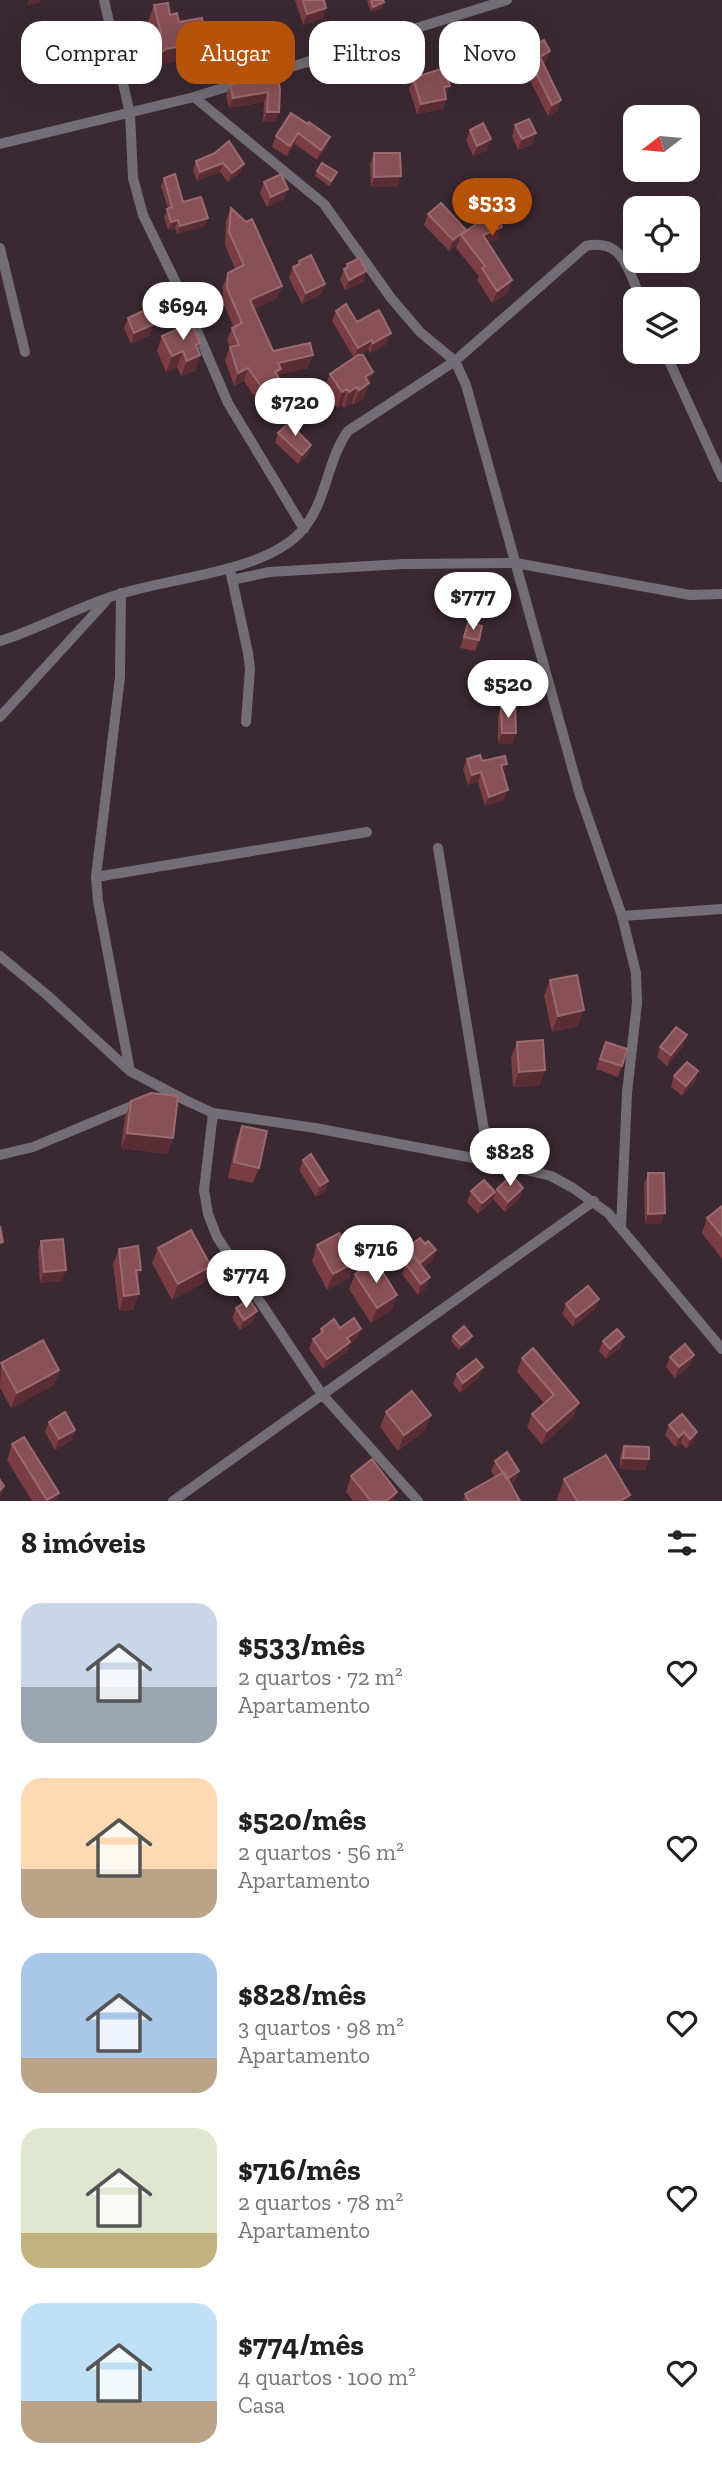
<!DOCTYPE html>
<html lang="pt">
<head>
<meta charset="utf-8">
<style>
  body { margin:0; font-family:"Zilla Slab",serif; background:#f6f6f6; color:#202124; height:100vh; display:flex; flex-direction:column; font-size:26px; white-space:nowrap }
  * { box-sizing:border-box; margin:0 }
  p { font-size:23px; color:#757577 }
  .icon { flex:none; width:38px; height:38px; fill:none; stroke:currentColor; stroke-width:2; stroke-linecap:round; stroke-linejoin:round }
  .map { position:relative; height:1501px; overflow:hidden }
  .panel { display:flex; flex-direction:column; background:#fff; flex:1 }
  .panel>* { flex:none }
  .guide { position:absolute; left:21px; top:21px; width:681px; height:63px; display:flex; gap:14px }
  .needle { width:46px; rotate:254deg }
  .controls { position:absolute; left:623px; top:105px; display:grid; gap:14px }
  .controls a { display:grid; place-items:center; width:77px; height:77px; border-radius:14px; background:#fff; box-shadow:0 7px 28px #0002; font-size:35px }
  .price { position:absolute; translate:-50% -60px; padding:0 16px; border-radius:24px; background:#fff; color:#222; font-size:23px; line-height:46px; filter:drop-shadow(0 2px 4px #0008) }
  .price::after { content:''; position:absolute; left:50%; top:42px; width:21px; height:16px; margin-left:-10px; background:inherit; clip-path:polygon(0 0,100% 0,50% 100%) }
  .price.on { background:#b45309; color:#fff }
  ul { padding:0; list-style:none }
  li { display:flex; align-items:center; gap:21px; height:175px; padding:0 21px }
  li span { display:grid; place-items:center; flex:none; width:196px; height:140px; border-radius:21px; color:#555 }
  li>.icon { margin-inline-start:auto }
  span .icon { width:84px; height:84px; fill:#fffc; stroke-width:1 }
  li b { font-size:30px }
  h2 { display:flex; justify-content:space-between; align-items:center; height:84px; padding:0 21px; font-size:30px }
  .tag { padding:0 24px; border-radius:21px; background:#fff; box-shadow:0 7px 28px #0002; font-size:24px; line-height:63px }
  .tag.on { background:#b45309; color:#fff }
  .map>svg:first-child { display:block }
</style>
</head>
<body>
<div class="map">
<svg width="722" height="1501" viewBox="0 0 722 1501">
  <rect width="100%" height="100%" fill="#3a2832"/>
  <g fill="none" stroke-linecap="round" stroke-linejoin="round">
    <path stroke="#736e76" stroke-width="10" d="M104 0 130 114 133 178 143 215 179 289 228 403 304 529
      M194 97 324 204 391 298 420 332 455 361 466 385 579 792 622 916 636 973 637 1003 627 1093 621 1228
      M0 144 194 97 507 0
      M0 248 25 352
      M665 352 722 477
      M231 574 248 653 250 669 246 722
      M232 580 269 572 403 564 516 563 690 595 722 594
      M121 593 120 677 96 877 98 901 130 1071
      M0 641C41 628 79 606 120 594 171 577 270 572 304 528 327 500 327 460 348 431L455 361 586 246C624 238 628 271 641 299
      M0 717 105 602
      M438 848 489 1161
      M96 877 367 832
      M622 916 722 909
      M0 956 47 995 130 1071 187 1101 213 1113 315 1128 489 1161 551 1176 573 1188 608 1213 722 1349
      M213 1113 204 1190 208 1214 217 1237 321 1393 418 1501
      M0 1155 33 1147 141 1102
      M173 1501 594 1201"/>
  </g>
  <path fill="#7a3d43" d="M295 0H324L323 18 303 25Z
    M367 0H383L384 2 382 8 371 12Z
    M154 5 170 15 179 22 205 38 200 54 178 58 177 61 161 64 155 69 147 63 154 45 148 21Z
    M550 51 546 62 543 63 561 100 557 111 548 116 531 82 527 76 524 78 516 63 520 52Z
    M394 64 405 76 395 79 392 70Z
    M276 72 275 122H263L264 102 229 108 226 95 230 85Z
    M413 78 446 96V99L443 109 417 114 409 89Z
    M291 113 326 148 317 160 295 144 287 156 272 147 276 136Z
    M515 125 536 133 532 144 518 150 512 136Z
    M470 130 487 150 473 156 466 140Z
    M374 153 401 176 397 187H371L370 164Z
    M196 161 244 164 240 172 228 182 220 172 197 181 193 170Z
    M317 171 335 178 329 186 315 176Z
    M164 178 183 202 205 226 177 234 175 228 168 230 164 217 168 209 161 186Z
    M264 182 284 199 267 207 260 193Z
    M523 206 518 219 502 226 497 239 488 243 508 293 492 303 477 280 479 276 456 248 458 244 449 251 424 225 428 214 465 232 476 223 475 220 480 208Z
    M231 208 282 286 277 298 254 309 273 351 308 368 279 374 278 378 279 398 263 409 244 381 234 386 225 360 230 347 227 340 232 328 234 327 222 301 223 286 228 273 235 269 225 245 226 220Z
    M299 261 325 284 321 294 302 304 289 278 293 267 297 265Z
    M347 264 366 271 363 282 345 290 340 280 344 269 346 268Z
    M336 311 357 322 387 344 370 353 368 350 359 355 373 372 363 399 353 405 352 403 344 408 342 405 337 408 324 389 330 374 354 358 332 321Z
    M128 318 150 335 131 344 124 328Z
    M162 336 200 343 198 350 200 355 195 371 181 376 177 367 166 372 157 351Z
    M278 433H298L308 455 298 464 275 442Z
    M468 623 479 640 475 651 460 648Z
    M501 706 516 733 512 744H498V717Z
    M467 759 482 761 503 773 504 800 485 806 478 782 468 785 463 769Z
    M550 980 578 1026 552 1032 544 996Z
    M517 1042 545 1070 539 1086 513 1087 511 1057Z
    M606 1042 622 1066 618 1077 596 1069Z
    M683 1046 667 1066 657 1057 660 1047Z
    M674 1076 695 1082 682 1096 671 1087Z
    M131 1101 173 1138 167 1154 121 1148 125 1117Z
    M242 1126 259 1168 253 1183 228 1178 236 1141Z
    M303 1160 328 1181 325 1191 316 1197 299 1170Z
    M648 1173 661 1224H645L644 1184Z
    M523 1188 519 1199 505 1212 493 1199 497 1189Z
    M471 1191 495 1192 491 1202 478 1214 467 1202Z
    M722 1206V1259L702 1233 707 1218Z
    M41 1241 62 1281 40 1283 38 1251Z
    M425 1244 436 1250 432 1261 423 1268 426 1288 418 1295 402 1274 406 1264 408 1262 404 1258 408 1247Z
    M317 1245 355 1262 349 1278 327 1290 312 1261Z
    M158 1248 205 1282 172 1300 152 1263Z
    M119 1249 137 1280 133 1310 119 1311 113 1264Z
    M355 1274 392 1310 371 1323 349 1289Z
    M599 1299 595 1309 573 1327 562 1314 566 1304Z
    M236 1308 253 1322 240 1330 232 1318Z
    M340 1328 358 1338 349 1344 347 1352 323 1369 309 1349 313 1339 319 1335 321 1329Z
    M453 1336H472L470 1341 459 1350 451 1341Z
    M624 1337 620 1348 606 1359 599 1351 603 1341Z
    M694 1355 690 1366 675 1378 666 1367 670 1357Z
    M522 1358 574 1416 542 1445 527 1427 532 1414 544 1403 517 1372Z
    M1 1363 59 1370 54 1385 11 1408 0 1388Z
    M457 1374 479 1378 460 1393 453 1384Z
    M386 1412 431 1415 425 1430 398 1451 380 1427Z
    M49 1422 72 1440 55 1450 45 1432Z
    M669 1425 697 1432 693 1443 686 1449 681 1443 675 1447 665 1435Z
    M12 1444 59 1493 56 1501H32L7 1460Z
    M624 1446 649 1459 645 1470 620 1469V1457Z
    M495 1461 515 1481 511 1484 520 1501H463L465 1494 495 1477 491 1471Z
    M351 1476 394 1501H353L346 1492Z
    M564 1479 628 1501H558L557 1499Z"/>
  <path fill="#5a2d34" d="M29 0H40L39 3 27 5Z
    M384 2 382 8 371 12 373 7Z
    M326 8 323 18 303 25 307 14Z
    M205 38 200 54 178 58 177 61 161 64 155 69 160 53 166 49 182 43Z
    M550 51 546 62 536 67 540 57Z
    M531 65 527 76 524 78 527 67Z
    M407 71 405 76 395 79 397 74Z
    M450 86 446 96 444 87Z
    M268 92 264 102 229 108 233 98Z
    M446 99 443 109 417 114 421 104Z
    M561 100 557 111 548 116 552 105Z
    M267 112H279L275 122H263Z
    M298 133 295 144 287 156 290 146Z
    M536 133 532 144 518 150 522 139Z
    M330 137 326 148 317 160 321 150Z
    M491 139 487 150 473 156 477 146Z
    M223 163 220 172 197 181 200 172Z
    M244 164 240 172 228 182 232 173Z
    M401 176 397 187H371L374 177Z
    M288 189 284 199 267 207 271 197Z
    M523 206 518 219 493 230 498 217Z
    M208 218 205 226 177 234 180 226Z
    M178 220 175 228 168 230 171 222Z
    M502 227 497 239 479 247 483 235Z
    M466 230 463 238 461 235 458 244 449 251 453 240Z
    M366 271 363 282 345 290 349 280Z
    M512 280 508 293 492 303 497 291Z
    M325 284 321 294 302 304 306 293Z
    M282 286 277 298 246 313 250 300Z
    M154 324 150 335 131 344 134 333Z
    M391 333 387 344 370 353 373 343Z
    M372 340 368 350 354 358 358 348Z
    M200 343 195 357 200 355 195 371 181 376 187 361 196 345Z
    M183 351 177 367 166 372 172 356Z
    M313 355 308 368 279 374 276 382 270 385 278 363Z
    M248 368 244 381 234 386 238 373Z
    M373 372 363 399 353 405 359 390 365 377Z
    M284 386 279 398 263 409 268 396Z
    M357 387 352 403 344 408 349 392Z
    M347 389 342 405 337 408 342 392Z
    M311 445 308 455 298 464 302 455Z
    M502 733H516L512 744H498Z
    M507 764 504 773 501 765Z
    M481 772 478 782 468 785 472 775Z
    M508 790 504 800 485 806 489 797Z
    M584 1010 578 1026 552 1032 558 1016Z
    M687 1035 683 1046 667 1066 671 1055Z
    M545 1070 539 1086 513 1087 519 1072Z
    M698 1071 695 1082 682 1096 686 1086Z
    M127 1133 173 1138 167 1154 121 1148Z
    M328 1181 325 1191 316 1197 320 1186Z
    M523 1188 519 1199 505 1212 508 1202Z
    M495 1192 491 1202 478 1214 482 1203Z
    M665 1213 661 1224H645L648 1214Z
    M436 1250 432 1261 416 1273 420 1263Z
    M355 1262 349 1278 327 1290 333 1274Z
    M211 1266 205 1282 172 1300 178 1284Z
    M66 1270 62 1281 40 1283 44 1272Z
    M136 1270H141L135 1285Z
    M430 1277 426 1288 418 1295 421 1284Z
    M139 1294 133 1310 119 1311 124 1296Z
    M397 1295 392 1310 371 1323 377 1308Z
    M599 1299 595 1309 573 1327 576 1317Z
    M257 1311 253 1322 240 1330 244 1320Z
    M361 1329 358 1338 349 1344 347 1352 323 1369 327 1359 347 1338Z
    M472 1336 470 1341 459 1350 461 1345Z
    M624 1337 620 1348 606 1359 610 1349Z
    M694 1355 690 1366 675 1378 679 1367Z
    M483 1367 479 1378 460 1393 463 1383Z
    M59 1370 54 1385 11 1408 17 1393Z
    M579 1403 574 1416 542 1445 547 1431Z
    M431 1415 425 1430 398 1451 404 1435Z
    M75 1430 72 1440 55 1450 59 1439Z
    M684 1432 681 1443 675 1447 679 1437Z
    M697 1432 693 1443 686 1449 690 1439Z
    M623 1458 649 1459 645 1470 620 1469Z
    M519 1471 515 1481 503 1489 507 1479Z
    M4 1486 1 1497H0V1490Z
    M397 1492 394 1501H386Z
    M59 1493 56 1501H46L47 1500Z
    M630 1495 628 1501H620Z"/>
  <path fill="#885157" stroke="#9a6a70" stroke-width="2" d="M303 0H324L326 8 307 14Z
    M371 0H383L384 2 373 7Z
    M168 3 170 15 177 13 179 22 202 18 205 38 182 43V46L166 49 160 53 153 47 161 34 154 5Z
    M544 40 550 51 540 57 561 100 552 105 535 71 531 65 527 67 520 52Z
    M404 61 407 71 397 74 394 64Z
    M444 68 450 86 444 87 446 99 421 104 413 78Z
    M276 72 280 89 279 112H267L268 92 233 98 230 85Z
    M291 113 308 124 309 122 330 137 321 150 298 133 290 146 276 136Z
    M529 119 536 133 522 139 515 125Z
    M483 123 491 139 477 146 470 130Z
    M229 141 244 164 232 173 223 163 200 172 196 161 215 153Z
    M374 153H400L401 176 374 177Z
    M322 163 337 172 331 181 317 171Z
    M175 174 183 202 201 197 208 218 180 226 178 220 171 222 167 209 172 207 164 178Z
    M281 174 288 189 271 197 264 182Z
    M517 191 523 206 498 217 502 227 483 235 512 280 497 291 482 268 485 266 461 235 484 218 480 208Z
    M441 203 466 230 453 240 428 214Z
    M231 208 246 222 252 219 282 286 250 300 273 351 310 343 313 355 278 363 281 369 275 372 284 386 268 396 248 368 238 373 230 347 239 345 232 328 242 323 227 288 228 273 244 265 229 232Z
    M311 255 325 284 306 293 293 267 300 264 299 261Z
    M360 258 366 271 349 280 344 269 348 267 347 264Z
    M346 304 357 322 379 310 391 333 373 343 372 340 358 348 336 311Z
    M147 309 154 324 134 333 128 318Z
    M191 323 200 343 196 345 200 355 187 361 183 351 172 356 162 336Z
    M358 355H363L373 372 365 377 369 383 359 390 357 387 349 392 347 389 342 392 330 374Z
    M292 420 300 428 297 431 311 445 302 455 278 433Z
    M468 623 482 626 479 640 464 637Z
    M501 706H515L516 733H502Z
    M480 755 482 761 505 756 507 764 501 765 508 790 489 797 481 772 472 775 467 759Z
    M577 975 584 1010 558 1016 550 980Z
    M676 1027 687 1035 671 1055 660 1047Z
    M543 1040 545 1070 519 1072 517 1042Z
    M606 1042 627 1049 622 1066 600 1059Z
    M687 1062 698 1071 686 1086 674 1076Z
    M151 1093 178 1096 173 1138 127 1133 131 1101Z
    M242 1126 267 1131 259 1168 234 1162Z
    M311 1154 328 1181 320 1186 303 1160Z
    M648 1173H664L665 1213 648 1214Z
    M512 1175 523 1188 508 1202 497 1189Z
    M484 1180 495 1192 482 1203 471 1191Z
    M722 1206V1236L707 1218Z
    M0 1226 3 1242 0 1243Z
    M191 1230 211 1266 178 1284 158 1248Z
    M339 1233 355 1262 333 1274 317 1245Z
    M420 1238 425 1244 428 1241 436 1250 420 1263 408 1247Z
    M63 1239 66 1270 44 1272 41 1241Z
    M138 1246 141 1270H136L139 1294 124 1296 119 1249Z
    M414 1257 430 1277 421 1284 406 1264Z
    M377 1263 397 1295 377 1308 355 1274 364 1268 366 1270Z
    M588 1286 599 1299 576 1317 566 1304Z
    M249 1299 257 1311 244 1320 236 1308Z
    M354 1318 361 1329 347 1338 350 1342 327 1359 313 1339 323 1332 321 1329 334 1319 340 1328Z
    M464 1326 472 1336 461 1345 453 1336Z
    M617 1329 624 1337 610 1349 603 1341Z
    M43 1340 59 1370 17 1393 1 1363Z
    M685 1344 694 1355 679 1367 670 1357Z
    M533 1348 579 1403 547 1431 532 1414 554 1395 522 1358Z
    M476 1359 483 1367 463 1383 457 1374Z
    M412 1391 431 1415 404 1435 386 1412Z
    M65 1412 75 1430 59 1439 49 1422Z
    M682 1414 697 1432 690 1439 684 1432 679 1437 669 1425Z
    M24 1437 59 1493 47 1500 12 1444Z
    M624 1446 649 1447V1459L623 1458Z
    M507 1452 519 1471 507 1479 495 1461Z
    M606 1455 630 1495 620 1501H577L564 1479Z
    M372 1459 397 1492 386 1501H371L351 1476Z
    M504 1472 520 1501H469L465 1494Z
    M0 1480 4 1486 0 1490Z"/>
</svg>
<div class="controls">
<a><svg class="needle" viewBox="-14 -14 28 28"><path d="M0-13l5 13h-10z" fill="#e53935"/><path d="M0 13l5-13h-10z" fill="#757577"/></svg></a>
<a><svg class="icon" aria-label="locate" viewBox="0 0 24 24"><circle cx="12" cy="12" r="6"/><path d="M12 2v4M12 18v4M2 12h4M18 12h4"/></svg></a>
<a><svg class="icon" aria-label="layers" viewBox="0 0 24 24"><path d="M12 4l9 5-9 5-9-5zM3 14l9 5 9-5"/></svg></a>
</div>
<b class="price on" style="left:492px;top:238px">$533</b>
<b class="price" style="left:183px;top:342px">$694</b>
<b class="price" style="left:295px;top:438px">$720</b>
<b class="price" style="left:473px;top:632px">$777</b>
<b class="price" style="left:508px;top:720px">$520</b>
<b class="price" style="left:510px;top:1188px">$828</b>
<b class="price" style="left:376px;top:1285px">$716</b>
<b class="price" style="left:246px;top:1310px">$774</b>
<div class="guide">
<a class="tag">Comprar</a>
<a class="tag on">Alugar</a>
<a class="tag">Filtros</a>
<a class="tag">Novo</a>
</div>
</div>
<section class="panel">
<h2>8 imóveis<svg class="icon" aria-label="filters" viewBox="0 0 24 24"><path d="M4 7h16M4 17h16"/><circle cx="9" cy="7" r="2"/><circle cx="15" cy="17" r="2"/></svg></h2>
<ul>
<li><span style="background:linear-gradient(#c9d6e8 60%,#9aa5b1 0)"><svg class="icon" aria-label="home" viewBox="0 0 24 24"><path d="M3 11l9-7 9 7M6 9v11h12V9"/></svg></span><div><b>$533/mês</b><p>2 quartos · 72 m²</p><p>Apartamento</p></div><svg class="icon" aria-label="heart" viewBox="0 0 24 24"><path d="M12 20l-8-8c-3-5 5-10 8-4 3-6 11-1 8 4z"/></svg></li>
<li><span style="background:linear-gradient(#ffd9b3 65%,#b9a48a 0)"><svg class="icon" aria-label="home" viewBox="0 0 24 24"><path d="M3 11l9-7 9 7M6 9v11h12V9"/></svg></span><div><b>$520/mês</b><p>2 quartos · 56 m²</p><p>Apartamento</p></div><svg class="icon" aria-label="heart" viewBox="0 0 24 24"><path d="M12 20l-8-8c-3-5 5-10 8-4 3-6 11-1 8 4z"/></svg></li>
<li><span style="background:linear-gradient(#a9c7e8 75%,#b9a48a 0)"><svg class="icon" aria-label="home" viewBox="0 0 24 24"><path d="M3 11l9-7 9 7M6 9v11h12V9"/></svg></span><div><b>$828/mês</b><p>3 quartos · 98 m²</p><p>Apartamento</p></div><svg class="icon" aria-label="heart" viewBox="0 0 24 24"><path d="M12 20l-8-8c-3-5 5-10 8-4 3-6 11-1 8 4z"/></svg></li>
<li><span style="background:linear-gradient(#dfe7d0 75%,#c2b280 0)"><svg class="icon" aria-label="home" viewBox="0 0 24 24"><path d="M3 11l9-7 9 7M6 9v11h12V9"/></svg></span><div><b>$716/mês</b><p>2 quartos · 78 m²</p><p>Apartamento</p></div><svg class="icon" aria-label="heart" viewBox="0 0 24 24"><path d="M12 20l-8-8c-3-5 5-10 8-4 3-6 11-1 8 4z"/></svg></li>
<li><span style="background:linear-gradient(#bfe0f5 70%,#b9a48a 0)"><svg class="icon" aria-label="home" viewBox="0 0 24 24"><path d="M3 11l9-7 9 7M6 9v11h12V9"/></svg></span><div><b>$774/mês</b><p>4 quartos · 100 m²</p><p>Casa</p></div><svg class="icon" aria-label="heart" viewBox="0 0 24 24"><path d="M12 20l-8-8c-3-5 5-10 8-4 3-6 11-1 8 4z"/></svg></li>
</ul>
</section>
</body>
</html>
